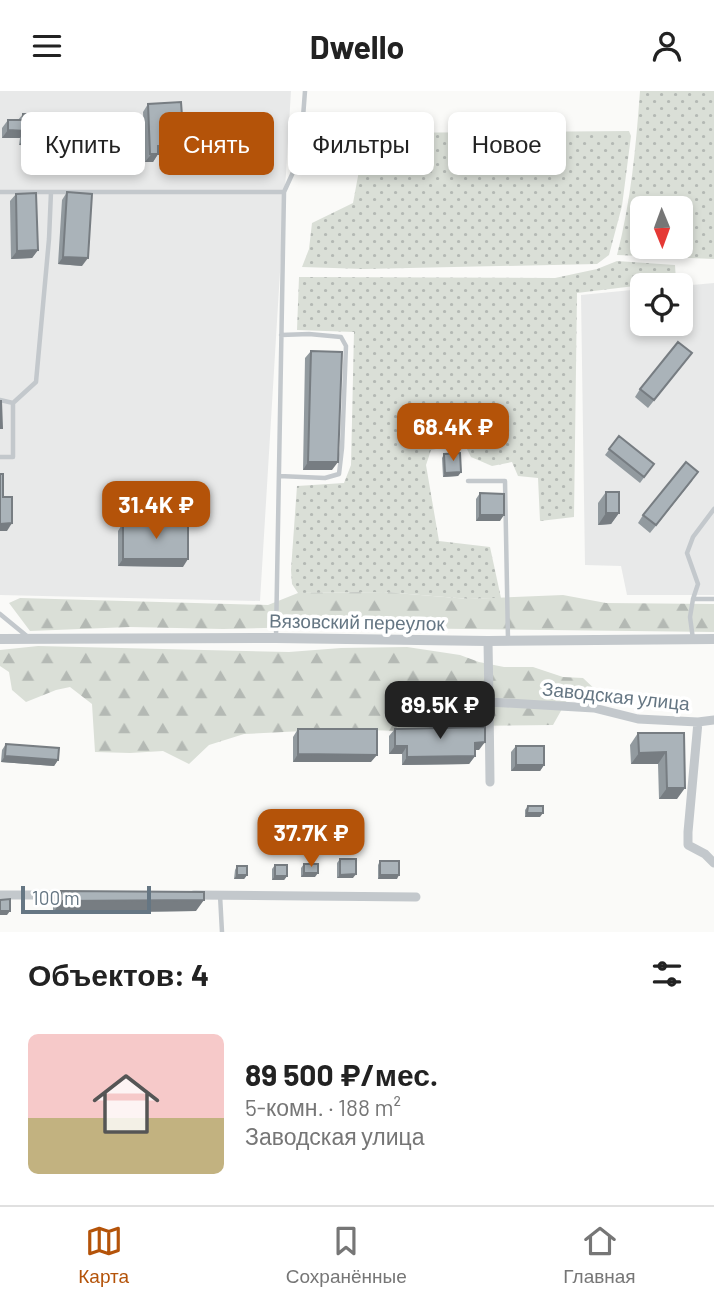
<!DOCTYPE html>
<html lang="ru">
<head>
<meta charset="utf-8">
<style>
  body { margin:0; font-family:Barlow,sans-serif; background:#f2f2f2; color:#222; height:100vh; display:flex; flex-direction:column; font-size:26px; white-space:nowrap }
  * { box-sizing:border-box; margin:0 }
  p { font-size:23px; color:#767676 }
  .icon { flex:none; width:38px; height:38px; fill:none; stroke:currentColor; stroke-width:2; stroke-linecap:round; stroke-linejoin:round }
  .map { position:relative; height:841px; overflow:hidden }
  .side { display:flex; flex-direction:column; background:#fff; flex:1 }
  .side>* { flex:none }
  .top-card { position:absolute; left:21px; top:21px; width:672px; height:63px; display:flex; gap:14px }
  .needle { width:46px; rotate:179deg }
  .tools { position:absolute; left:630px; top:105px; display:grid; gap:14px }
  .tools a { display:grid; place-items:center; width:63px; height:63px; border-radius:10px; background:#fff; box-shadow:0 4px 10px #0003; font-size:35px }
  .scale { position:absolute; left:21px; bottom:18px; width:130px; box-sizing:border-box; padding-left:7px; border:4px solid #657683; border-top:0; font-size:19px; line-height:24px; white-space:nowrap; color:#657683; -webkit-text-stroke:5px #fff; paint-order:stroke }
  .price { position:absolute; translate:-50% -60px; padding:0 16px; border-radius:14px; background:#b45309; color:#fff; font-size:23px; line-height:46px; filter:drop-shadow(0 2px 4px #0008) }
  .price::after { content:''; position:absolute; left:50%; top:42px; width:21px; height:16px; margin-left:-10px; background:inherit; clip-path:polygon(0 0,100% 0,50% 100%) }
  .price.on { background:#222; color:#fff }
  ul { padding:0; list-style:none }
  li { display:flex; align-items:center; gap:21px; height:175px; padding:0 28px }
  li span { display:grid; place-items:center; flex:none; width:196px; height:140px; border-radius:10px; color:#555 }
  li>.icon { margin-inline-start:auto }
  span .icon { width:84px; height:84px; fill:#fffc; stroke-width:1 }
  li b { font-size:30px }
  h2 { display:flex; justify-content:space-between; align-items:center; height:84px; padding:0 28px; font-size:30px }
  .tag { padding:0 24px; border-radius:10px; background:#fff; box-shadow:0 4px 10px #0003; font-size:24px; line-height:63px }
  .tag.on { background:#b45309; color:#fff }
  header { display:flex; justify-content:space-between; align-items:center; height:91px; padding:0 28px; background:#fff; font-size:32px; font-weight:700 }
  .menu { display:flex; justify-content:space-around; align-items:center; height:98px; border-top:2px solid #e0e0e0; background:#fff; font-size:19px; color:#767676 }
  .menu a { display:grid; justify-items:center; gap:4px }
  .menu .on { color:#b45309 }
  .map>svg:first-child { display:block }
</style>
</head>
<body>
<header><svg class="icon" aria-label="menu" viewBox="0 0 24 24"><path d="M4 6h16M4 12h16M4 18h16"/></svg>Dwello<svg class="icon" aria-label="person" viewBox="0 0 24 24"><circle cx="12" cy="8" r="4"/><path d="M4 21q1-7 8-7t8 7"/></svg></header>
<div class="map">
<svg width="714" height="841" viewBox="0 0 714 841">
  <defs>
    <pattern id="green-dots" width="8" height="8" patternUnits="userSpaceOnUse" patternTransform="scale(1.75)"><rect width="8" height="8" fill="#dadfd7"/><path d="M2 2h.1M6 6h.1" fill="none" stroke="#b4b9b4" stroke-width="1.8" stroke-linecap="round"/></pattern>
    <pattern id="forest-firs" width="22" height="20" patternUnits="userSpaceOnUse" patternTransform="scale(1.75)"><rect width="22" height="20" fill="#dadfd7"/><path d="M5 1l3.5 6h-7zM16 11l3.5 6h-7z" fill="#b4b9b4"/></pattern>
  </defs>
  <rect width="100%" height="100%" fill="#fafaf8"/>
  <path fill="#e8e9e9" d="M0 0H291L260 510 0 504Z
    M714 192V504H627L621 475 585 474 581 204 642 198V233H681V195Z"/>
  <path fill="url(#green-dots)" fill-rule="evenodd" d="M640 0H714V168L617 164C631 110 636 55 640 0ZM642 117H681V156H642Z
    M629 40 631 45 622 115 609 164 597 173 364 178 302 176 309 158 312 132 353 112 366 42Z
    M617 170 675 174 676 190 577 202 574 426 540 430 538 387 518 385 512 371 492 375 471 366 466 356 451 355 431 359 426 374 439 450 490 456 501 507 469 508 384 501 298 502 292 493 291 479 297 395 344 392 351 374 354 241 297 239 299 186 555 187 597 178Z"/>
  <path fill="url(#forest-firs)" d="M384 501 469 508 563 504 606 512 714 513V541L304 536 223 538 130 536 30 540 9 512 20 507 268 514 298 502Z
    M38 555 289 561 341 557 407 556 460 564 479 571 504 576H533L563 586 583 587 599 602H571L553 634 471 635 424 641 343 638 244 643 209 654 189 673 163 660 130 662 95 661 92 613 70 596 56 599 26 611 12 599 9 581 0 575V559Z"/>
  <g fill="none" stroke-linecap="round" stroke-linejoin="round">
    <path stroke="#c3c8cc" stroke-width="4.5" d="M0 101H284
      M0 309 13 312V366H0
      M13 312 36 291 49 148 51 101
      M279 385 325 387 339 383 342 357 346 255 341 246 309 243 281 244
      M468 390H505L508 549
      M693 508 698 493 687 462 693 446 714 418
      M0 523 28 546
      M276 546 284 101 300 66 305 0
      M693 548 690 526 693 508H714
      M220 804 222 841"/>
    <path stroke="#c3c8cc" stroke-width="9" d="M488 550 489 611 594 617 638 628 698 631 714 629
      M489 611 490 691
      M698 631 688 741V754L705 763 714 772
      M0 804H68
      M194 804 416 806"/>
    <path stroke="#c3c8cc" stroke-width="10" d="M0 548 276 547 488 550 714 548"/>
  </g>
  <path fill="#929a9f" d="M148 13 183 39 179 45 174 62 158 63 153 71H145L143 21Z
    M23 23 68 47 62 55 19 54 20 47H2V37L8 29H18Z
    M67 101 82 175 58 173 62 109Z
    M16 103 38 159 32 167 11 168 10 110Z
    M311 260 332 379H303L305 267Z
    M692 262 648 317 635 306 640 298Z
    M619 345 654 373 640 392 605 364Z
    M444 363 461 381 458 385 443 386 442 367Z
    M693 389 650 442 638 432 643 424Z
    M606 401 619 422 611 433 598 434V412Z
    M480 402 500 430H476V408Z
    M123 432 183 476 118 475V440Z
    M298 638 371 671H293V646Z
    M395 638 479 659H475V665L469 673 402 674V663H389V645Z
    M638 642H684L677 708H659L658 673H631L630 654Z
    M6 653 58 669 54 675 1 671 2 659Z
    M516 655 544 674 540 680H511V661Z
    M528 715 540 726H525V719Z
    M340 768 353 787H337V772Z
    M380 770 397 788H378V774Z
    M304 773 315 786H301V777Z
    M275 774 287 785 284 789H272V778Z
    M237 775 247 784 244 788H234L235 779Z
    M61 800 196 820 53 822V811Z"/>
  <path fill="#777d82" d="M8 39 25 40 20 47H2Z
    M25 47H68L62 55 19 54Z
    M158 55H179L174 62 158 63 153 71H145Z
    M38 159 32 167 11 168 17 160Z
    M63 166 88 167 82 175 58 173Z
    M308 371H338L332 379H303Z
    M461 381 458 385 443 386 445 382Z
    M606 422H619L611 433 598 434Z
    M480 424H504L500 430H476Z
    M12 432 7 440H0V433Z
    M123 468H188L183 476 118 475Z
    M485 651 479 659H469L475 652Z
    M395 655H407L402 663H389Z
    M666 661 658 673H631L639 662Z
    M298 663 377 664 371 671H293Z
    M5 665 58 669 54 675 1 671Z
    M475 665 469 673 402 674 407 666Z
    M516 674H544L540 680H511Z
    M667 697H685L677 708H659Z
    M527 722H543L540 726H525Z
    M304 782H318L315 786H301Z
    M356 783 353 787H337L340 784Z
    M237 784H247L244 788H234Z
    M380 784H399L397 788H378Z
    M275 785H287L284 789H272Z
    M204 809 196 820 53 822 61 810Z
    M0 820H10L7 824H0Z"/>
  <path fill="#aab3b9" stroke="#777d82" stroke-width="2" d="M181 11 183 39 178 40 179 55H158V63H150L148 13Z
    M23 23H68V47H25V40L8 39V29H23Z
    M67 101 92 103 88 167 63 166Z
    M36 102 38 159 17 160 16 103Z
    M678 251 692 262 654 309 640 298Z
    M311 260 342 261 338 371H308Z
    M0 310H1L2 337H0Z
    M619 345 654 373 644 386 609 358Z
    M460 362 461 381 445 382 444 363Z
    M686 371 698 381 656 434 643 424Z
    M0 383H3V406H12V432L0 433Z
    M606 401H619V422H606Z
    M480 402 504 403V424H480Z
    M123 432H188V468H123Z
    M485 636V651L475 652V665L407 666V655H395V638Z
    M298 638H377V664L298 663Z
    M638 642H684L685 697H667L666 661 639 662Z
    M6 653 59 657 58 669 5 665Z
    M516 655H544V674H516Z
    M528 715H543V722H527Z
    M340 768H356V783L340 784Z
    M380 770H399V784H380Z
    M304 773H318V782H304Z
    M275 774H287V785H275Z
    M237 775H247V784H237Z
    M61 800 204 801V809L61 810Z
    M10 808V820H0V809Z"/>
  <g text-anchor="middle" stroke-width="7" stroke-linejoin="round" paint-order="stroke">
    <g font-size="19" fill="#657683" stroke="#fff">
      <text transform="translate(357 531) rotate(1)" y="7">Вязовский переулок</text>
      <text transform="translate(616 605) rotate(6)" y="7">Заводская улица</text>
    </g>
  </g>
</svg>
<div class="tools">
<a><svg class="needle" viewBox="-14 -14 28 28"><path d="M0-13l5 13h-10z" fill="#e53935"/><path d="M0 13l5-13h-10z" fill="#767676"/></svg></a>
<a><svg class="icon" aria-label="locate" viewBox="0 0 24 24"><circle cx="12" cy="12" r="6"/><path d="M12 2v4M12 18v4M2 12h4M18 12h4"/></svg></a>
</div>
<div class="scale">100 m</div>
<b class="price" style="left:453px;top:372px">68.4K ₽</b>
<b class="price" style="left:156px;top:450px">31.4K ₽</b>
<b class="price on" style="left:440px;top:650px">89.5K ₽</b>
<b class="price" style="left:311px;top:778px">37.7K ₽</b>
<div class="top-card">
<a class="tag">Купить</a>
<a class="tag on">Снять</a>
<a class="tag">Фильтры</a>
<a class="tag">Новое</a>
</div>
</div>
<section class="side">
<h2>Объектов: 4<svg class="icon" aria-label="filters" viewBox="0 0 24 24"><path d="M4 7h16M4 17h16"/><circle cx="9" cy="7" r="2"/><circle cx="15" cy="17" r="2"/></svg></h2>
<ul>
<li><span style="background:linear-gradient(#f6c9c9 60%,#c2b280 0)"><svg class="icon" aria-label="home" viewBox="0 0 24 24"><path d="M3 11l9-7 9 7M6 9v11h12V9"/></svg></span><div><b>89 500 ₽/мес.</b><p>5-комн. · 188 m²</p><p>Заводская улица</p></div></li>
</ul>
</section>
<nav class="menu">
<a class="on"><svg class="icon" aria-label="map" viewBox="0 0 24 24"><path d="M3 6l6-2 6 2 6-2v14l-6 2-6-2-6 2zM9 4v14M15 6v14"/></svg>Карта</a>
<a><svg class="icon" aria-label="saved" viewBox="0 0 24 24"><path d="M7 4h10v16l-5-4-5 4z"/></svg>Сохранённые</a>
<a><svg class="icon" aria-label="home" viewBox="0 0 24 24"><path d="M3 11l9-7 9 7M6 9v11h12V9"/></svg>Главная</a>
</nav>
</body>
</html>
